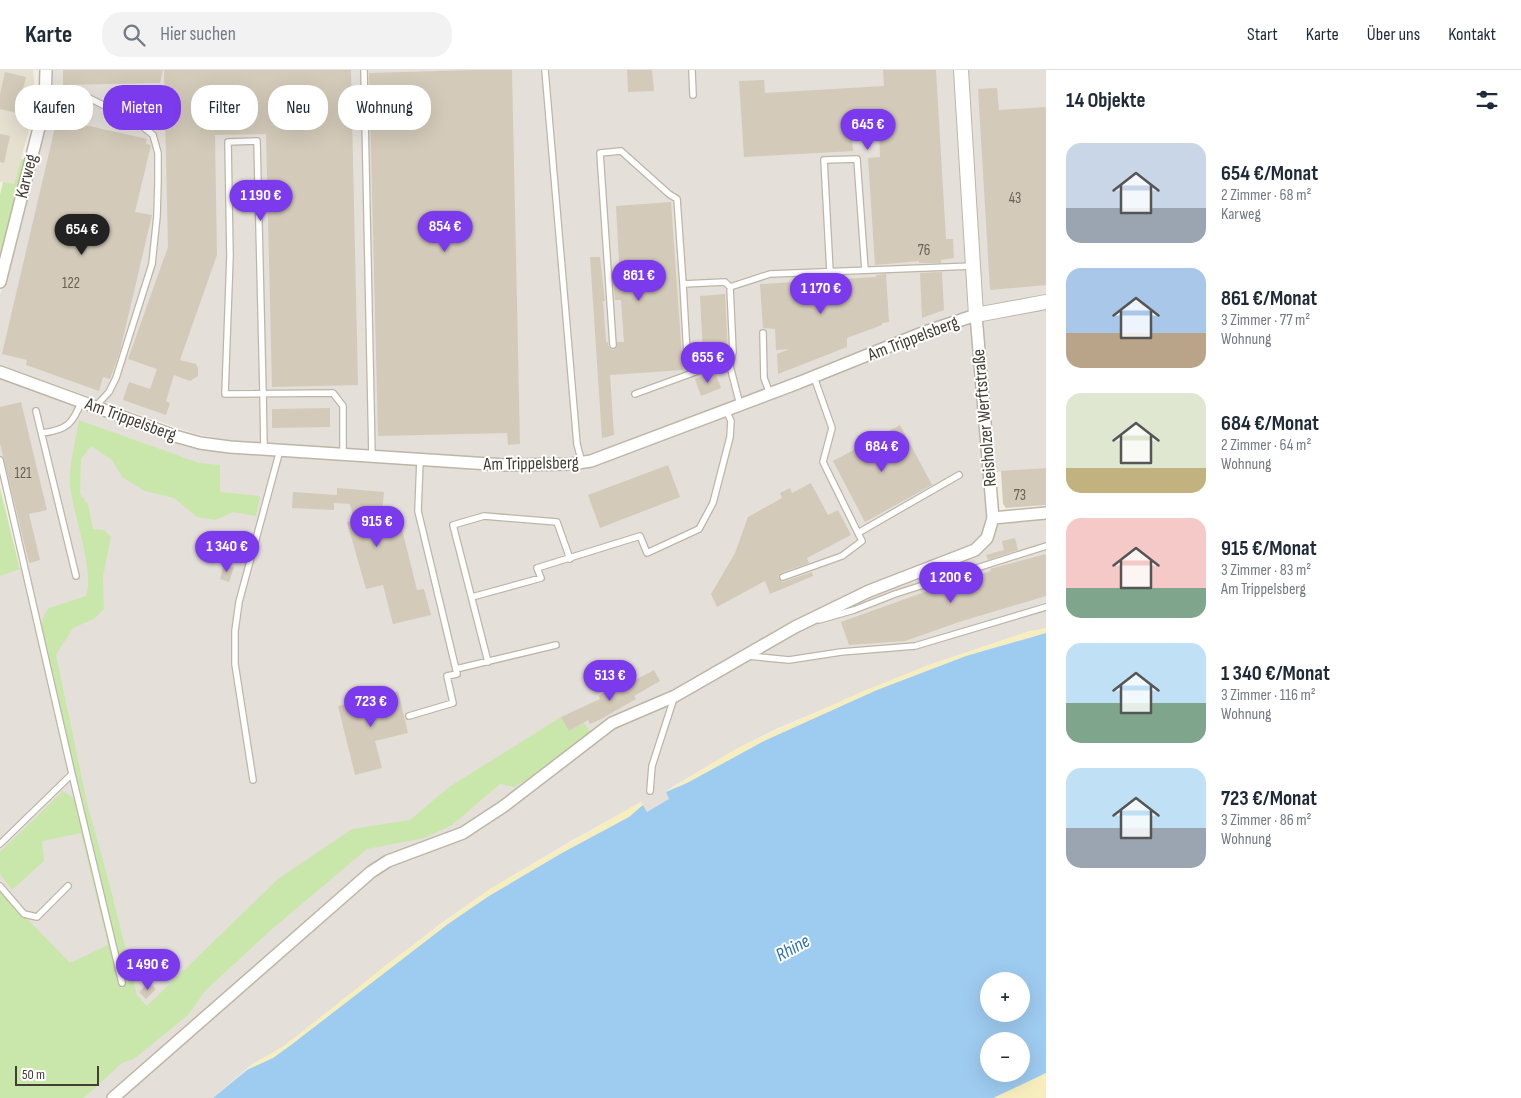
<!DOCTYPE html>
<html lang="de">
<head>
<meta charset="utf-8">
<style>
  body { margin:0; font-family:"Sofia Sans Condensed",sans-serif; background:#f2f2f3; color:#1f2937; height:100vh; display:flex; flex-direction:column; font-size:19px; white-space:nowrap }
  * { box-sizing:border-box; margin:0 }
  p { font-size:16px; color:#747a83 }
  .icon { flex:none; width:28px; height:28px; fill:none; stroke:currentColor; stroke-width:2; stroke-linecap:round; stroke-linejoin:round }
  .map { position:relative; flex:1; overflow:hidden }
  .details { display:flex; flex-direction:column; background:#fff; width:475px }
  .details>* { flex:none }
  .hud { position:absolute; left:15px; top:15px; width:475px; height:45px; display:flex; gap:10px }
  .controls { position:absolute; left:980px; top:902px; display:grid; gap:10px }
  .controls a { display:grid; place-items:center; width:50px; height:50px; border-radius:50%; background:#fff; box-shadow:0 5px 20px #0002; font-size:25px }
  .scale { position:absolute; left:15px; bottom:12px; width:84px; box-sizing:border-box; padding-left:5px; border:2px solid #443e34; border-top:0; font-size:14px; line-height:18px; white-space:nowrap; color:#443e34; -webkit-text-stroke:4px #fff; paint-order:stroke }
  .price { position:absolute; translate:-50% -42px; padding:0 11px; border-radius:18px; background:#7c3aed; color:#fff; font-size:16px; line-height:32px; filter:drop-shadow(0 1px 2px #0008) }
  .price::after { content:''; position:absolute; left:50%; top:30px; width:15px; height:11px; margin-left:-8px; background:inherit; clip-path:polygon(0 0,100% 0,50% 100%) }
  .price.active { background:#222; color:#fff }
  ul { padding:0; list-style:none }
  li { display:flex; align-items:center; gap:15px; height:125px; padding:0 20px }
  li span { display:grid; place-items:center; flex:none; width:140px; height:100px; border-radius:15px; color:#555 }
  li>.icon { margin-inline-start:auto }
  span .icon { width:60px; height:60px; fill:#fffc; stroke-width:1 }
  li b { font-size:21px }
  h2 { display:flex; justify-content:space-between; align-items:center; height:60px; padding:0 20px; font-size:21px }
  .tag { padding:0 18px; border-radius:20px; background:#fff; box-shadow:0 5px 20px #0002; font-size:18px; line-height:45px }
  .tag.active { background:#7c3aed; color:#fff }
  header { display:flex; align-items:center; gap:30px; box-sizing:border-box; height:70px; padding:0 25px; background:#fff; border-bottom:1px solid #e0e1e3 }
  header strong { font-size:24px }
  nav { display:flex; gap:28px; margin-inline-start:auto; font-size:18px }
  .search { width:350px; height:45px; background:#f2f2f3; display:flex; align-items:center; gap:12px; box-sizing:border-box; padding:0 18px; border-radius:20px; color:#747a83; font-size:19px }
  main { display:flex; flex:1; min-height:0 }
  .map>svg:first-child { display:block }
</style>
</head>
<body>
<header>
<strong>Karte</strong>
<div class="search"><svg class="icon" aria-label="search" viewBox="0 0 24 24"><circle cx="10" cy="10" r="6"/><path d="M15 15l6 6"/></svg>Hier suchen</div>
<nav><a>Start</a><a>Karte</a><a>Über uns</a><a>Kontakt</a></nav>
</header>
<main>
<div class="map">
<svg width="1046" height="1028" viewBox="0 0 1046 1028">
  <rect width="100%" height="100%" fill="#f2eee3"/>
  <path fill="#e6e0d1" d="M0 0H33L36 34 14 114 0 112Z"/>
  <path fill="#e4dfd9" d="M52 0H954L968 242 588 387 563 390H500L234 371 195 364 0 295V225L49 40 53 10Z
    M966 0H1046V228L981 238Z
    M1046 238V398L987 403 997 448 1046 442V558L1027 562 926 596 778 658 738 678 674 716 666 722 670 729 647 742 641 732 571 771 490 819 440 854 284 976 251 995 213 1028H84L94 1018 0 1028V506L23 497 0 392V306L217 381 336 390 535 401 592 397 980 247Z"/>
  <path fill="#cae7ab" d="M21 89 28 90 0 189V125L3 112 14 114Z
    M79 350 199 393 220 395V422L260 426 256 446 233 442 215 450 197 447 174 428 145 421 122 407 112 390 91 376 81 389 80 424 88 434 93 459 104 460 111 467 103 506 104 539 94 549 73 558 56 585 88 737 110 816 137 925 147 936 278 809 352 759 410 750 449 717 561 647 569 661 584 653 590 662 537 703 514 717 500 714 452 755 424 768 367 779 271 860 205 921 188 945 134 989 122 993 84 1028H0V821L70 893 108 875 81 763 42 771 44 791 12 820 0 804V782L63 721 84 735 40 561 44 545 49 538 86 526C95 501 73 444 70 416 68 400 76 368 79 350Z
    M0 418 20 499 0 506Z"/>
  <path fill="#f7eebe" d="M1046 558V563L966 586 877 620 764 671 687 713 666 722 738 678 861 622 926 596 1027 562Z
    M641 732 643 735 629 747 562 783 489 826 448 854 291 975 273 988 248 1000 251 995 284 976 390 892 490 819Z
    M1046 1003V1028H993L1041 1004Z"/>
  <path fill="#9ecbf0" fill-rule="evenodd" d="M1046 563V1003L993 1028H213L247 1000 273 988 291 975 448 854 489 826 562 783 629 747 643 735 647 742 669 729 666 722 687 713 764 671 877 620 966 586ZM989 911H1021V944H989ZM989 971H1021V1004H989Z"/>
  <path fill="#d3cab9" d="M63 0H163L160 13 63 15Z
    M164 0H351L358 315 272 317 266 64 215 65 217 185 180 290 196 294 198 298V306L190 311 174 305 166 331 170 333 166 345 123 330 129 312 150 319 157 299 128 289 168 177Z
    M475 0H512L520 374 508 375 507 363 378 366 369 3Z
    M627 0H652L654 21 628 22Z
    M883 0H936L946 169H953L954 188 941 190V193H919V191L875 195 868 88 880 87 879 64 852 66 853 81 744 87 739 11 764 10 765 23 884 16Z
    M5 2 26 7 17 43 0 39V24Z
    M997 18 999 40 1046 37V215L990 220 978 19Z
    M67 51 147 69 146 74 151 75 135 142 152 145 120 281 110 309 103 307 99 321 26 295 27 290 2 284 56 53 66 56Z
    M0 64 10 66 4 93 0 92Z
    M671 132 683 300 610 305 614 365 602 368 590 187H600L605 231H603L606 272H608L609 278 614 280 617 277V272H624L621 230H615L613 211 620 210 616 136Z
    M942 202 944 240 922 248 920 203Z
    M886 204 889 252 882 253V255L847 268V277L778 304 777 284 790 279 776 280 775 259 763 258 760 214 876 207V205Z
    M725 224 728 283 703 284 700 226Z
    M715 302 721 318 701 326 695 309Z
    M21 332 47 440 29 444 40 490 29 493 0 373V337Z
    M330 338V357L272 358V339Z
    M900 355 932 415 865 452 833 391Z
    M668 395 680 427 600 458 588 425Z
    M1046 398V435L1006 438 1003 434 1001 401Z
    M811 413 828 445 838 440 851 465 807 488 809 493 781 503 778 507 783 512 812 502 813 506 770 524 765 511 717 537 711 524 735 483 748 447 782 428 780 423 790 418 792 423Z
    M337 418 384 422 382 443 397 439 417 520 424 519 431 545 393 554 383 515 366 519 347 452 354 450 350 434 334 433V440L292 438 293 422 337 425Z
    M1015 468 1018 480 988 490 986 485 1004 480 1002 471Z
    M1046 484V526L959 552 905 571 849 575 841 552 933 519 991 501 990 499Z
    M224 495 234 497 229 512 220 509Z
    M654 600 660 611 634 626 636 629 601 649 590 654 588 650 569 661 561 647 600 629 599 626 607 621 609 624Z
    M398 621 408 663 375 671 382 698 355 705 338 636Z
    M149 912 156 919 146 929 139 922Z"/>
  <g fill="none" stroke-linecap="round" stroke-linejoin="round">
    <g stroke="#bdb6a6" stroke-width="8">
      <path id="service" d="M364 0 372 386
        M545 0 577 374 582 393
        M692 0 693 25
        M46 24 89 28 137 52 153 65 158 83V111L157 146 152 194 116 308 109 322 96 336
        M830 202 824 90 857 89 865 200
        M730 217 770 204 973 196
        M763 263 764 308 770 324
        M613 275 600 83 621 81 669 124 677 129 683 214
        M730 296 711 289H693L687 284 683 214 725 212 730 217 733 282 730 296 740 335
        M814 307 832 358 823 392 858 463 959 405
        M635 324 720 293
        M36 341 76 506
        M42 363C67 360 73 354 82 330
        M264 379 263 323 257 71 228 72 230 186 225 324 333 323 343 336V384
        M0 390 72 704 0 774
        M783 507 842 486 862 471 858 463
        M472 527 541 508 537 498 640 466 647 483 699 459 713 433 730 367 731 351 726 340
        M819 550 854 540 895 524 1046 476
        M748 586 789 590 841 582 915 576 1046 537
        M488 592 453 455 484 446 557 452 570 489
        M456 599 556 575
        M409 646 453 633 447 606 457 604 418 441 420 390
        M72 704 122 913
        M253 710 235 594V561L239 532 280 380
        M650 721 652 696 674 628
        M0 816 24 844 37 847 68 816"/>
    </g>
    <g stroke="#bdb6a6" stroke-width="14">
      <path id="minor" d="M0 212 45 34 46 0
        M0 302 175 366 200 373 230 377 505 395 571 394 591 391 798 313 922 263 976 245 993 448 987 468 975 480 869 521 795 557 675 626 612 653 504 736 463 763 388 791 371 802 113 1028
        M993 448 1046 443"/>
    </g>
    <g stroke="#bdb6a6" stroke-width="16">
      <path id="tertiary" d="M961 0 976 245 1046 232"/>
    </g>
    <use href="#service" stroke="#fff" stroke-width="5.5"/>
    <use href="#minor" stroke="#fff" stroke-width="11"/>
    <use href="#tertiary" stroke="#fff" stroke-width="14"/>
  </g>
  <g text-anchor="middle" stroke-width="4" stroke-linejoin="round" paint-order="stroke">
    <g font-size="15" fill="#686155">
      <text x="1015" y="133">43</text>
      <text x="924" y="185">76</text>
      <text x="71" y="218">122</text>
      <text x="23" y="408">121</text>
      <text x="1020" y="430">73</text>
    </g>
    <g font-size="18" fill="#443e34" stroke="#fff">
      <text transform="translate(26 106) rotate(-76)" y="6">Karweg</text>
      <text transform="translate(913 268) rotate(-21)" y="6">Am Trippelsberg</text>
      <text transform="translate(984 348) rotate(-95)" y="6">Reisholzer Werftstraße</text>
      <text transform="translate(131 349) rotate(20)" y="6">Am Trippelsberg</text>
      <text transform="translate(531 393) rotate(-1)" y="6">Am Trippelsberg</text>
    </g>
    <g font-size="19" font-style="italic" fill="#2d73af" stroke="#fff">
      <text transform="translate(792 877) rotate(-29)" y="7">Rhine</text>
    </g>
  </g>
</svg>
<div class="controls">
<a>+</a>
<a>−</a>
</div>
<div class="scale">50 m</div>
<b class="price" style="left:868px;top:81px">645 €</b>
<b class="price" style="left:261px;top:152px">1 190 €</b>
<b class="price" style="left:445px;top:183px">854 €</b>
<b class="price active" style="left:82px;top:186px">654 €</b>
<b class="price" style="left:639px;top:232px">861 €</b>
<b class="price" style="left:821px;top:245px">1 170 €</b>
<b class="price" style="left:708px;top:314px">655 €</b>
<b class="price" style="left:882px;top:403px">684 €</b>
<b class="price" style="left:377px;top:478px">915 €</b>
<b class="price" style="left:227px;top:503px">1 340 €</b>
<b class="price" style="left:951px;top:534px">1 200 €</b>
<b class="price" style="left:610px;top:632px">513 €</b>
<b class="price" style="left:371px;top:658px">723 €</b>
<b class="price" style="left:148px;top:921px">1 490 €</b>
<div class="hud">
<a class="tag">Kaufen</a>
<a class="tag active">Mieten</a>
<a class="tag">Filter</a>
<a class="tag">Neu</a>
<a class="tag">Wohnung</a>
</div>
</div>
<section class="details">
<h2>14 Objekte<svg class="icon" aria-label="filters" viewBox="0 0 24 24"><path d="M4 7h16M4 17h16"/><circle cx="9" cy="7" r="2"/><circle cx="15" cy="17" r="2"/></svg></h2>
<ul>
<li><span style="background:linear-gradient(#c9d6e8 65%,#9aa5b1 0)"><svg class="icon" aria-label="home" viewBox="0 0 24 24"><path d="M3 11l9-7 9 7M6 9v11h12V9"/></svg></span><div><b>654 €/Monat</b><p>2 Zimmer · 68 m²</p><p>Karweg</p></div></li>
<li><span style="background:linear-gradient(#a9c7e8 65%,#b9a48a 0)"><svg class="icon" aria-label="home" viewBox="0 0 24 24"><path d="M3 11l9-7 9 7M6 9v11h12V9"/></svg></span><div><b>861 €/Monat</b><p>3 Zimmer · 77 m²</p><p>Wohnung</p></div></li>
<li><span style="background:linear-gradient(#dfe7d0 75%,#c2b280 0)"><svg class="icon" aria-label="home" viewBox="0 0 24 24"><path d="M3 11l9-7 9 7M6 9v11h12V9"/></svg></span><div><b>684 €/Monat</b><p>2 Zimmer · 64 m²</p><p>Wohnung</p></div></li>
<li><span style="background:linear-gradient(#f6c9c9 70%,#7fa58c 0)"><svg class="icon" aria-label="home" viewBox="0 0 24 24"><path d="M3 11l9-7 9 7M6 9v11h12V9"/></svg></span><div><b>915 €/Monat</b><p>3 Zimmer · 83 m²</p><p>Am Trippelsberg</p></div></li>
<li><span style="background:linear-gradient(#bfe0f5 60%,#7fa58c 0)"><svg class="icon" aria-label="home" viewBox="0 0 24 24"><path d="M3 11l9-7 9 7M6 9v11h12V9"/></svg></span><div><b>1 340 €/Monat</b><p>3 Zimmer · 116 m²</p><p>Wohnung</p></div></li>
<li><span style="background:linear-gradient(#bfe0f5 60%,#9aa5b1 0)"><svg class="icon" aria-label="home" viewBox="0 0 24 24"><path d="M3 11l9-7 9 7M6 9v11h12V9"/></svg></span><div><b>723 €/Monat</b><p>3 Zimmer · 86 m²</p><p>Wohnung</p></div></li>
</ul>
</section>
</main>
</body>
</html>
